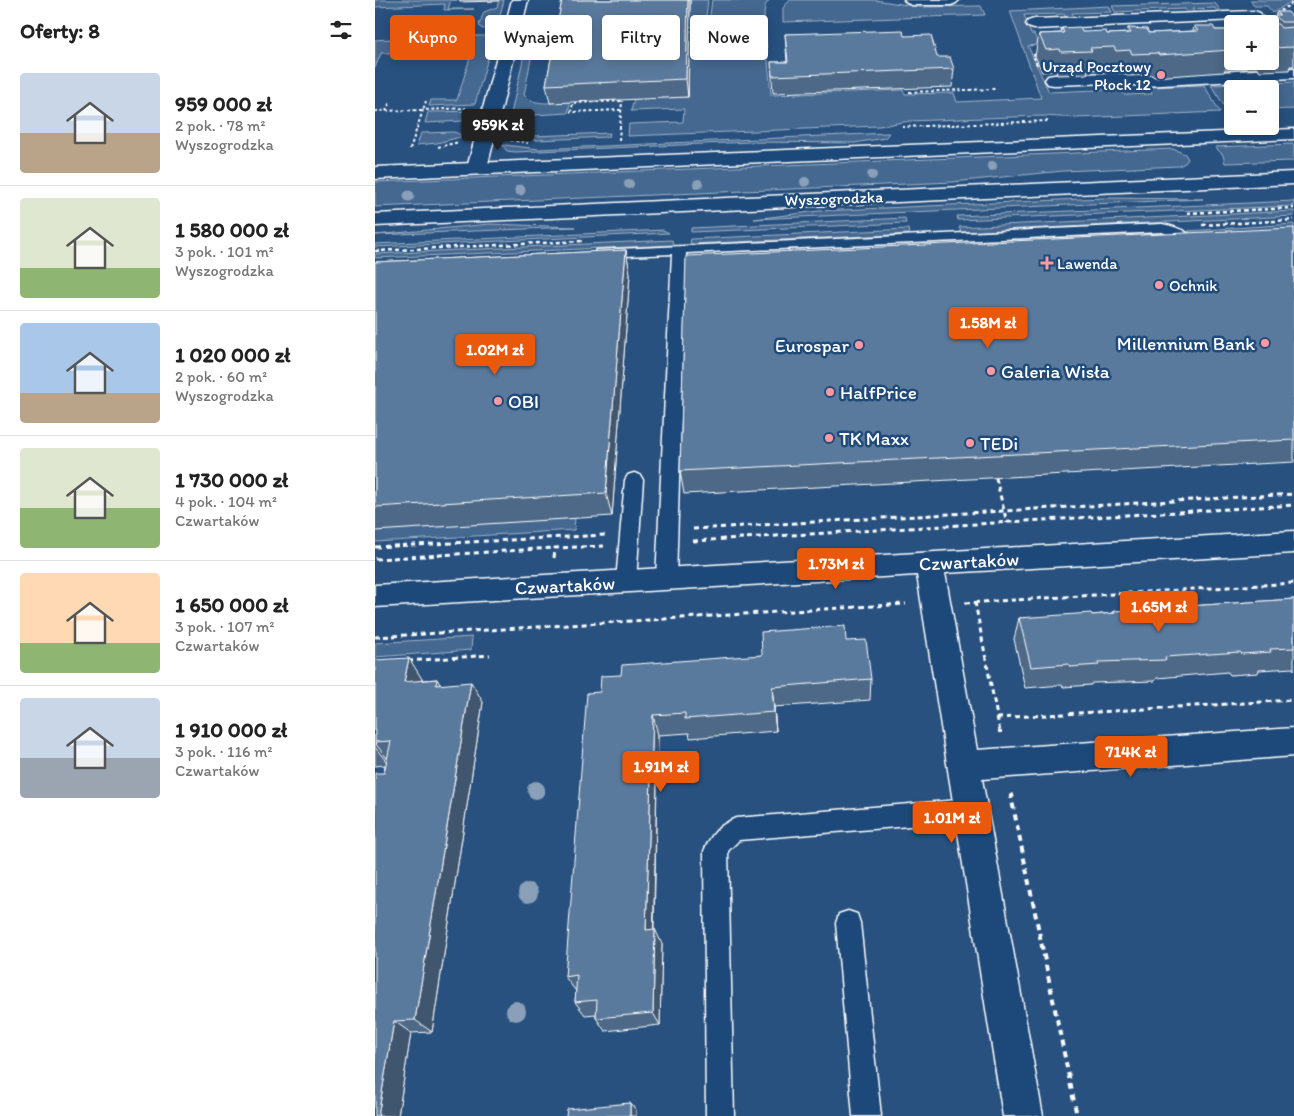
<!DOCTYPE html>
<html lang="pl">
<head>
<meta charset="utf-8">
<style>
  body { margin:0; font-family:Itim,sans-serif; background:#f6f6f6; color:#222; height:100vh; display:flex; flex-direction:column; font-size:19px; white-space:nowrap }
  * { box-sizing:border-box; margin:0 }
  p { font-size:16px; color:#767676 }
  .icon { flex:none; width:28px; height:28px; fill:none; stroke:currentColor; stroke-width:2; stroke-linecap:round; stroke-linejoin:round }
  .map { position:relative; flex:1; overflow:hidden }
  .side { display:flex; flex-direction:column; background:#fff; width:375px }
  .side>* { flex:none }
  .guide { position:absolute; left:15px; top:15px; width:475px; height:45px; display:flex; gap:10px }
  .controls { position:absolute; left:849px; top:15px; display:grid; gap:10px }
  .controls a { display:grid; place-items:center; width:55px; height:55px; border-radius:5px; background:#fff; box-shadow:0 2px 12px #0003; font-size:25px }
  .price { position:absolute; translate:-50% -42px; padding:0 11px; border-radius:5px; background:#ea580c; color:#fff; font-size:16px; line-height:32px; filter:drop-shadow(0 1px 2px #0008) }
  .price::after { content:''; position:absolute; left:50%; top:30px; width:15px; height:11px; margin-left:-8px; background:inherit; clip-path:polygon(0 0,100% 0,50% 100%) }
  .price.selected { background:#222; color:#fff }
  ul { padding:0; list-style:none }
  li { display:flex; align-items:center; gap:15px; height:125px; padding:0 20px }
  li+li { border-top:1px solid #e0e0e0 }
  li span { display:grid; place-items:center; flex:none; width:140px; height:100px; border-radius:5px; color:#555 }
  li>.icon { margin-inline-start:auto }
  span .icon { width:60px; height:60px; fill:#fffc; stroke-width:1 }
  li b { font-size:21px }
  h2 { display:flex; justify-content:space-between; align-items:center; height:60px; padding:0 20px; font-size:21px }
  .tag { padding:0 18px; border-radius:5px; background:#fff; box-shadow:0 2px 12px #0003; font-size:18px; line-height:45px }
  .tag.selected { background:#ea580c; color:#fff }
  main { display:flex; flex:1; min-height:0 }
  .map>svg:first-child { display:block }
</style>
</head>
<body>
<main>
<section class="side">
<h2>Oferty: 8<svg class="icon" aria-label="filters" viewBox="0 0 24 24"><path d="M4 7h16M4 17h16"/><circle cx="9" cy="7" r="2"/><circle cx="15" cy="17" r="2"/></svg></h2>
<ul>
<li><span style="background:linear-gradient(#c9d6e8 60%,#b9a48a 0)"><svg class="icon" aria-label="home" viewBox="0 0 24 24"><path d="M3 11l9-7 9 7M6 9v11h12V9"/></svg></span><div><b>959 000 zł</b><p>2 pok. · 78 m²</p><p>Wyszogrodzka</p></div></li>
<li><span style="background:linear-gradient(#dfe7d0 70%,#8fb573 0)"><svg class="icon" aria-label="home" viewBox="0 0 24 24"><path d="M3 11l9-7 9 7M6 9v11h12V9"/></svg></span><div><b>1 580 000 zł</b><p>3 pok. · 101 m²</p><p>Wyszogrodzka</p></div></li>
<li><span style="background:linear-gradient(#a9c7e8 70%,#b9a48a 0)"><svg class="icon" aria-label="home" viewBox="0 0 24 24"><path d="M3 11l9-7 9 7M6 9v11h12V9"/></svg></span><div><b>1 020 000 zł</b><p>2 pok. · 60 m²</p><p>Wyszogrodzka</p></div></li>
<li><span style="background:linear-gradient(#dfe7d0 60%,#8fb573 0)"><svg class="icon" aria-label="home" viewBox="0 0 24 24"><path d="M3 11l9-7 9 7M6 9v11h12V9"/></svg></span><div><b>1 730 000 zł</b><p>4 pok. · 104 m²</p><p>Czwartaków</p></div></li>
<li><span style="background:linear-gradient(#ffd9b3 70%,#8fb573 0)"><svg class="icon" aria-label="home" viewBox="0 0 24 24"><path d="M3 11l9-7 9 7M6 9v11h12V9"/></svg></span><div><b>1 650 000 zł</b><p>3 pok. · 107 m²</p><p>Czwartaków</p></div></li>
<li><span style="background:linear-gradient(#c9d6e8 60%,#9aa5b1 0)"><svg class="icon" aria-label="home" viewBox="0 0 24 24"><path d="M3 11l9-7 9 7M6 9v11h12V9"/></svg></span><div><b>1 910 000 zł</b><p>3 pok. · 116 m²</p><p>Czwartaków</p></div></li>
</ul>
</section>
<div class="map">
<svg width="919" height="1116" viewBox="0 0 919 1116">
  <rect width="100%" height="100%" fill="#28517f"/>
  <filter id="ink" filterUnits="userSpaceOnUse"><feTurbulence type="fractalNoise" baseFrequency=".02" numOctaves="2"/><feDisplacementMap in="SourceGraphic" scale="10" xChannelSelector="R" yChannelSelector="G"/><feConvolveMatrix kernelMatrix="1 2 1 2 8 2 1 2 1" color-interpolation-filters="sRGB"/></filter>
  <g filter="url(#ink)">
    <path fill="#446890" stroke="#a2b4c8" d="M0 0H82H76L73 9H99L69 10 70 4 0 7Z
      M124 0H129L122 27 107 29 104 25 109 12 122 7Z
      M315 0H333L330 26 314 27Z
      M337 0H394L390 6 389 15 396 95 528 90 530 94 579 93 582 102 666 98 635 11 734 6 737 12 697 13 700 19H692L689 14 649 15 656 34H659L664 45 653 46 674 92 746 89 749 95 777 94 774 87 829 85 845 112 701 118 669 116 608 118 535 121 504 126 253 136 254 124 308 122 309 109 256 111 259 99 313 97 314 31 333 30Z
      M415 0H500L545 7 606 6 610 15 408 22V8Z
      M875 0H918L898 13 892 6H879Z
      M840 3 848 14H844L840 8 817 9 821 15H814L810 9 740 12 737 6Z
      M99 36H119L100 104 54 106 56 100H82L97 51H87L84 48 87 40Z
      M17 39 23 42 21 51 16 53H6L0 68V40Z
      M152 41 159 43 149 95C159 107 181 102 195 102L193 113 142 116 136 114Z
      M919 82V109L895 110V89H858L857 112H853L836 85Z
      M107 111 105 116 89 121 50 123 53 112Z
      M156 129 158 136 235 133 234 137 162 140 132 134 143 130Z
      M79 132 89 136 62 143 42 145 46 133Z
      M514 133 510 138 479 143 375 142 140 152 132 151 128 146 129 145 164 149Z
      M919 144V161L850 163 848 155 840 147Z
      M798 149 810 154 813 159 810 163 804 166 688 171 578 182 0 207V182Z
      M728 198 828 199 379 219 444 211Z
      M919 201V206L583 220 582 216Z
      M919 211V216L586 232 584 227Z
      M530 218 531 223 316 232V228Z
      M115 224 200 227 0 235Z
      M919 224V232L820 236 813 231Z
      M533 229 534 234 315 244 316 239Z
      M288 230 294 233 0 247V244Z
      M297 240 298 245 0 258V254Z
      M200 518 199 530 0 542V530Z
      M97 637 96 650 0 657V643Z"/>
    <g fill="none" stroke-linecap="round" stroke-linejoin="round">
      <g stroke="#fff" stroke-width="3">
        <path id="service" d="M787 224C807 228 819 234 830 252L828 255H818L803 238 787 232 311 253 301 579 298 584 291 587 284 584 281 579 297 254 226 257 221 256 219 253 221 250Z
          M259 473 265 475 268 480 261 581 258 586 251 589 244 586 241 581 250 480 253 475Z
          M596 799 604 802 607 810 604 818 596 821 364 840 353 851 359 1116H331L329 851C336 834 344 825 361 818Z
          M473 911 482 914 485 923 506 1116H478L461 923 464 914Z"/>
      </g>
      <g stroke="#fff" stroke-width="3">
        <path id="minor" d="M137 0H153L112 168 109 172 102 174 95 172 92 168Z
          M529 0H584L581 3 576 5H537L532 3Z
          M879 11 885 13 887 16 885 19 659 29 653 27 651 24 653 21 659 19Z
          M919 68V78L769 86 737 83 679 85 673 84 670 80 673 76 679 75 737 73 769 76Z
          M919 531V553L570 573 602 750 919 728V756L607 779 668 1116H628L542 575 0 607V585Z"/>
      </g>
      <g stroke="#fff" stroke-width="3">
        <path id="primary" d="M919 129V139L0 179V167Z
          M919 172V184L0 226V214Z"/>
      </g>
      <path stroke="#fff" stroke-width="2" stroke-dasharray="3 2.5" stroke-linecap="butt" d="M901 14 919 2
        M662 65 658 55 664 54
        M534 92 620 89
        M246 110 196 112 198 103 247 101
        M0 111 48 110 51 101
        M11 111 15 102
        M527 127 673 121
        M135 140 153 143
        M244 140 247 101
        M63 147 84 142
        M35 149 48 110 91 108"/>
      <path stroke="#fff" stroke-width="2.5" stroke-dasharray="4 3" stroke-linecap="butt" d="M812 213 919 208
        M827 225 919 220
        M0 251 207 241"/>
      <path stroke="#fff" stroke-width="3" stroke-dasharray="5 4" stroke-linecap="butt" d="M621 478 632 523
        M318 529 919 494
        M318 541 919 505
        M0 547 230 535
        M179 558 180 548 230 546
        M0 559 180 548
        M600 602 625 732
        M590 603 919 583
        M0 637 531 604
        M33 661 115 655
        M622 718 919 700"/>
      <path stroke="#fff" stroke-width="4" stroke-dasharray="6 5" stroke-linecap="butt" d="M625 731V733
        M639 795 636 796 702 1116"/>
      <use href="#service" fill="#1f4a7a" fill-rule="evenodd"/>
      <use href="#minor" fill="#1f4a7a" fill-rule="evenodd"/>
      <use href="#primary" fill="#1f4a7a" fill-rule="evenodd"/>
    </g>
    <g fill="#8aa0b9">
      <circle cx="617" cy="166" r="5"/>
      <circle cx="497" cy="175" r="5"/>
      <circle cx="430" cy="182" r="5"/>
      <circle cx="254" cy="184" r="5"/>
      <circle cx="323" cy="184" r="5"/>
      <circle cx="145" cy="190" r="5.5"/>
      <circle cx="34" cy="196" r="5.5"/>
      <circle cx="161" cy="790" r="9"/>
      <circle cx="153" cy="893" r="10"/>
      <circle cx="141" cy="1011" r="10"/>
    </g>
    <path fill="#4d6987" stroke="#fff" d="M84 0H124L123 1 85 2Z
      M187 0H315L313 97 175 103 171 85Z
      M902 12 919 19V66H915L914 70 885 71 883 68 850 69 849 72 779 77 777 75 752 76 750 72 736 73 734 69 713 70 712 74 682 75 681 71 667 72 660 56 664 34 686 33 687 28 707 32 732 34 752 33 753 28 774 33 818 31 819 26 840 30H858V61H895V24H900L898 21Z
      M410 34 529 36 579 69 577 87 398 93 396 62H412Z
      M919 228V462L309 494 305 471Z
      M251 250 255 274 237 516 0 531V262Z
      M919 599V670L918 668 884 670 883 673 855 675 853 672 782 678 780 681 717 683 716 685 688 687 687 685 650 688 639 639 644 618 717 615 738 613 739 611Z
      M387 655 496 679 495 700 399 707 401 731 315 738 314 733 283 735 279 929 287 944 285 1025 230 1031 221 1018V1014L210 1015 200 1002 201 990H200L190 977 225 692 246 675Z
      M0 660 47 679V680L62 679 65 684 108 702 57 1032 36 1033 23 1116 9 773 10 765 0 766Z"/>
    <path fill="#3f556e" stroke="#fff" d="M313 0H315L313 97 311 79Z
      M251 250 255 274 237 516 231 493Z
      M34 658 47 679 43 702 29 682Z
      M96 682 108 702 57 1032 40 1020Z
      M397 687 399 707 401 731 399 712Z
      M278 715 283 735 278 945 271 930Z
      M0 743 15 762 14 765 0 747Z
      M280 929 287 944 285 1025 278 1013Z
      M19 1021 36 1033 23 1116H3Z
      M255 1103 261 1110V1116H255Z"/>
    <path fill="#5a7a9d" stroke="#fff" d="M187 0H313L311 79 171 85Z
      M902 12H913L919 19V22H906L900 15H905Z
      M895 24H903L906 28 919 27V47L895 48Z
      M819 26H838L840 30H858V47H853L856 50 784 55 783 53 757 54 755 50 741 51 739 47 715 48 717 51 686 52 685 49 671 50 664 34 689 33 687 28 705 27 707 32 731 31 732 34 756 33 753 28 772 29 774 33 823 31Z
      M528 30 529 36 556 35 562 57H575L579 69 397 76 396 62H413L410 34Z
      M919 228V440L305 471 311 256Z
      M251 250 231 493 0 507V262Z
      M919 599V648L895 649 896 652 867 654 865 652 790 657 791 660 723 662 724 665 695 667 694 664 656 667 644 618 716 613 717 615 740 613 739 611Z
      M470 626 471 641 491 640 496 679 397 687 399 712 310 719V713L278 715 271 930 280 929 278 1013 221 1018 222 1000 200 1002 202 975 190 977 212 693 225 692 226 676 246 675 247 665 387 655 386 632Z
      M34 658 29 682 62 679 61 685 96 682 40 1020 19 1021 3 1116H0V773H9L16 741 0 742V660Z
      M255 1103V1116H191L192 1109Z"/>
  </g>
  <g fill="#ff9aa2" stroke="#1f4a7a" stroke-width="2">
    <circle cx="786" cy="75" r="5"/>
    <path d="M669.5 255.5h5v5h5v5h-5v5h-5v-5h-5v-5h5z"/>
    <circle cx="784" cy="285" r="5"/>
    <circle cx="890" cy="343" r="5"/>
    <circle cx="484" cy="345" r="5"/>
    <circle cx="616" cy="371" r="5"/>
    <circle cx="455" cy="392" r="5"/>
    <circle cx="123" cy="401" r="5"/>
    <circle cx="454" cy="438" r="5"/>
    <circle cx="595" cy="443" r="5"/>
  </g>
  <g text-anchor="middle" stroke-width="5" stroke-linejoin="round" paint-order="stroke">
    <g font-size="16" fill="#fff" stroke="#1f4a7a" text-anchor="start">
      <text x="776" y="72" text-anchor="end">Urząd Pocztowy<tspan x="776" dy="18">Płock 12</tspan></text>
      <text x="682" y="269">Lawenda</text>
      <text x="794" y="291">Ochnik</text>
    </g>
    <g font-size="16" fill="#fff" stroke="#1f4a7a">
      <text transform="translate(459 198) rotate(-2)" y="6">Wyszogrodzka</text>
    </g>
    <g font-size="19" fill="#fff" stroke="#1f4a7a" text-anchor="start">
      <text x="880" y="350" text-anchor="end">Millennium Bank</text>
      <text x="474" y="352" text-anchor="end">Eurospar</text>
      <text x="626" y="378">Galeria Wisła</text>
      <text x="465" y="399">HalfPrice</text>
      <text x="133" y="408">OBI</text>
      <text x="464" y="445">TK Maxx</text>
      <text x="605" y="450">TEDi</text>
    </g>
    <g font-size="19" fill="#fff" stroke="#1f4a7a">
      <text transform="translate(594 561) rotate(-3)" y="7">Czwartaków</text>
      <text transform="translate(190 585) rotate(-3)" y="7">Czwartaków</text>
    </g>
  </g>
</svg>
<div class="controls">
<a>+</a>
<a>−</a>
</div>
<b class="price selected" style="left:123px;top:151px">959K zł</b>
<b class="price" style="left:613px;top:349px">1.58M zł</b>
<b class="price" style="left:120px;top:376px">1.02M zł</b>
<b class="price" style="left:461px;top:590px">1.73M zł</b>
<b class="price" style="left:784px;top:633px">1.65M zł</b>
<b class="price" style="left:756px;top:778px">714K zł</b>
<b class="price" style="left:286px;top:793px">1.91M zł</b>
<b class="price" style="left:577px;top:844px">1.01M zł</b>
<div class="guide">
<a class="tag selected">Kupno</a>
<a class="tag">Wynajem</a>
<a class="tag">Filtry</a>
<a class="tag">Nowe</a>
</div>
</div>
</main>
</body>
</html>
